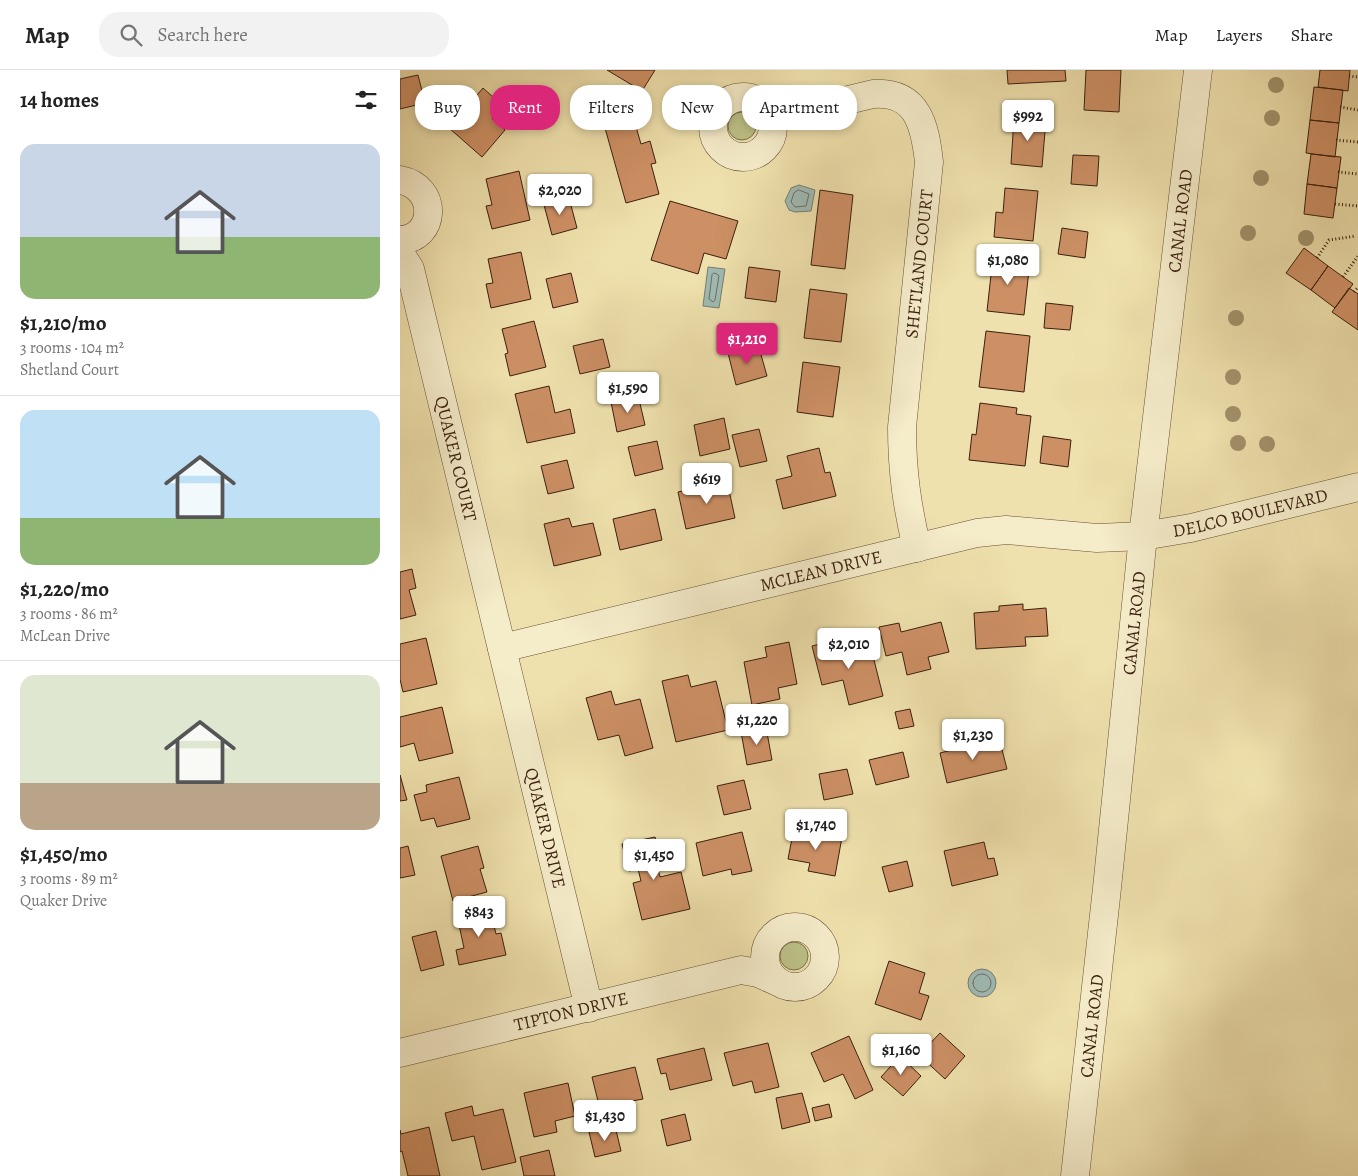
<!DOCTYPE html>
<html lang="en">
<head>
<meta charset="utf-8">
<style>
  body { margin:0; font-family:Alegreya,serif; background:#f2f2f2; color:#222; height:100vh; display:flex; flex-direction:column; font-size:19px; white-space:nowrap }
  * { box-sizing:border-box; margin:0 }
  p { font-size:16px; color:#767676 }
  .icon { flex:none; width:28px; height:28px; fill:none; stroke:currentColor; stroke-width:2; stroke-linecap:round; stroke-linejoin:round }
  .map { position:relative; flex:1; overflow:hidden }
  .panel { display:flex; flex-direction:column; background:#fff; width:400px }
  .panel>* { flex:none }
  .banner { position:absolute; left:15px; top:15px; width:475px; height:45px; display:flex; gap:10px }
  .price { position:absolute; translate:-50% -42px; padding:0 11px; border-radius:5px; background:#fff; color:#222; font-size:16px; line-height:32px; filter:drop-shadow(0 1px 2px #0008) }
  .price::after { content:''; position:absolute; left:50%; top:30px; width:15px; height:11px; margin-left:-8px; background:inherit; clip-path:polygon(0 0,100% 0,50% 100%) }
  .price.active { background:#db2777; color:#fff }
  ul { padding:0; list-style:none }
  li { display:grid; align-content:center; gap:10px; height:265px; padding:0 20px }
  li+li { border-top:1px solid #e0e0e0 }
  li span { display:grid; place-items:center; height:155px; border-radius:15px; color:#555 }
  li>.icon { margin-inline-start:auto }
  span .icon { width:90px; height:90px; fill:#fffc; stroke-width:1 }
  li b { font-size:21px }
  h2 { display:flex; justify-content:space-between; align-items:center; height:60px; padding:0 20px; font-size:21px }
  .pill { padding:0 18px; border-radius:20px; background:#fff; box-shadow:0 2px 8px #0003; font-size:18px; line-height:45px }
  .pill.active { background:#db2777; color:#fff }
  header { display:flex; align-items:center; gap:30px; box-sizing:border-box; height:70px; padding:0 25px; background:#fff; border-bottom:1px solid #e0e0e0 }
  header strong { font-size:24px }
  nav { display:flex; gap:28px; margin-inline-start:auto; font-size:18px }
  .search { width:350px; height:45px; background:#f2f2f2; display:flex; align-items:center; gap:12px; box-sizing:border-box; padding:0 18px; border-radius:20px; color:#767676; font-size:19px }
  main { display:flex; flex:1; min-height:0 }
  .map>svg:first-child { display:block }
</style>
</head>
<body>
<header>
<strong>Map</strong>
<div class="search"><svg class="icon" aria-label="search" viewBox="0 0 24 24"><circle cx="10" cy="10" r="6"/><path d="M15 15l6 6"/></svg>Search here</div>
<nav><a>Map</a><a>Layers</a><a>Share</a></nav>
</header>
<main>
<section class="panel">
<h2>14 homes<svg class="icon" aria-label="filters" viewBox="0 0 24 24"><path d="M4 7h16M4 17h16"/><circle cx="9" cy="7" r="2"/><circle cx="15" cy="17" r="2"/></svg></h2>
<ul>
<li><span style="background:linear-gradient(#c9d6e8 60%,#8fb573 0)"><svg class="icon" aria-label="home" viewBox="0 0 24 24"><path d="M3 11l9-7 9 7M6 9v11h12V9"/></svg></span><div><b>$1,210/mo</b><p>3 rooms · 104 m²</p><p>Shetland Court</p></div></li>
<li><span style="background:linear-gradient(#bfe0f5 70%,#8fb573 0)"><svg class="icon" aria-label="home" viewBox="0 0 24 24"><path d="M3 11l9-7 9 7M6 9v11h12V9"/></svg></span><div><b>$1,220/mo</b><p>3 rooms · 86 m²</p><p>McLean Drive</p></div></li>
<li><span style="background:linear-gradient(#dfe7d0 70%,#b9a48a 0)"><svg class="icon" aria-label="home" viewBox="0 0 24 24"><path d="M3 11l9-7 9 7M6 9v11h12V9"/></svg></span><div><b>$1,450/mo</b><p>3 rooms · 89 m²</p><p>Quaker Drive</p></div></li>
</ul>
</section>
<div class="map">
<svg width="958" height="1106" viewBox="0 0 958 1106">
  <rect width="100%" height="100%" fill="#efe1ad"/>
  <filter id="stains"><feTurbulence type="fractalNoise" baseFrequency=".004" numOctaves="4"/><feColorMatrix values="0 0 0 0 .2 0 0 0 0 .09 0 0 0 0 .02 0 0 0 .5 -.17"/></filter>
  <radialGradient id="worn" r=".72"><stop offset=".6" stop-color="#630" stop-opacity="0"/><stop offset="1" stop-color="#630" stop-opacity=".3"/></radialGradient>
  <path fill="#bcc288" stroke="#7c704c" d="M328 56a14 14 0 1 1 28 0a14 14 0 1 1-28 0Z
    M380 886a14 14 0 1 1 28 0a14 14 0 1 1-28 0Z"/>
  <path fill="#9fbbb5" stroke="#777d73" d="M399 115 415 120 411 141 395 142 389 140 385 131 391 118Z
    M308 197 325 199 319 238 303 236Z
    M568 913a14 14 0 1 1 28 0a14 14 0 1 1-28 0Z"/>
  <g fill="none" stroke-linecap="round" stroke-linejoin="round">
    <path stroke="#6d6d62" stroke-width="1" d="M399 120 409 124 406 136 395 137 391 132 394 123Z
      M314 203 317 204 319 206 315 230 313 232 309 229 312 205Z
      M573 913a9 9 0 1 1 18 0a9 9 0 1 1-18 0Z"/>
  </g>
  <path fill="#cd9065" stroke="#3b1f0f" d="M207 0H255L242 21Z
    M607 0H665L666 11 608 14Z
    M686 0H721L719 42 684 40Z
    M920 0H950L948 21 918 17Z
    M18 5 25 33 0 39V9Z
    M914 17 943 20 939 53 910 50Z
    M83 18 103 36 92 49 105 60 82 87 49 58Z
    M614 48 646 50 642 97 611 94Z
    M234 50 241 74 250 71 256 93 251 94 259 124 226 133 205 58Z
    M910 50 939 53 935 87 906 83Z
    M911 84 941 87 937 118 907 114Z
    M673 85 699 86 697 116 671 114Z
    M119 101 130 150 92 159 86 136 92 135 86 109Z
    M907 114 937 118 933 148 904 144Z
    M605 118 638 121 633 171 594 167 596 142 603 143Z
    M420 120 453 125 445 199 411 195Z
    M169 128 177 158 152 165 144 135Z
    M270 131 338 151 326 189 304 183 298 204 251 190Z
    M662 158 688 162 685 188 658 184Z
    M904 178 928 196 911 220 886 203Z
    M121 182 131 229 91 238 86 214 93 213 88 189Z
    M593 187 630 191 624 245 587 241Z
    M928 196 953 214 935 238 911 220Z
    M349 197 380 201 376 232 345 228Z
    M171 203 178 232 153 238 146 209Z
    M949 218 958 224V260L932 242Z
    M410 219 447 224 441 272 404 268Z
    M646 233 673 236 670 260 644 258Z
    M134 251 146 297 110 306 105 284 108 283 102 259Z
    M586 261 630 266 624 322 579 317Z
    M203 269 210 297 180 304 173 276Z
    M358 274 367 306 336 315 328 283Z
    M403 292 440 297 433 347 397 342Z
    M149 316 155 343 170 339 175 363 127 373 115 324Z
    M238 325 245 355 217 362 211 332Z
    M580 333 617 338 616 344 631 346 625 396 569 390 572 364 576 365Z
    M324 348 330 379 300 386 294 355Z
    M359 359 367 391 340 397 332 365Z
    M643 366 671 370 668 397 640 393Z
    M257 371 263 399 235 406 228 377Z
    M419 378 425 403 430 402 436 426 383 439 376 410 392 406 387 386Z
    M167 390 174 418 148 424 141 396Z
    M327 411 335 448 286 459 278 422Z
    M255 439 262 470 220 480 213 449Z
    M169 448 172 457 193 453 201 485 154 496 144 454Z
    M12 499 16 518 9 520 16 545 0 549V502Z
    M623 534V540L646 538 648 566 625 567 626 576 576 579 574 543 599 541V536Z
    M541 552 549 582 528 587 531 599 507 605 502 582 486 586 479 557 499 553 501 562Z
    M26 568 37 614 3 622 0 609V574Z
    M436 570 439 582 470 574 483 626 449 635 443 610 422 615 412 576Z
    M389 572 397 614 378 618 380 629 352 635 344 592 367 587 365 577Z
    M288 605 291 617 316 611 328 660 276 672 262 611Z
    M211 621 215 635 240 629 253 678 225 686 219 665 198 670 186 628Z
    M42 637 53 683 19 691 14 673 0 677V647Z
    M510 639 514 656 499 659 495 642Z
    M366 657 372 690 347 695 341 662Z
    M599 668 607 699 547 713 540 683Z
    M503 682 509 707 476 715 469 690Z
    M447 699 453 724 424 730 419 704Z
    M0 705 7 730 0 731Z
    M59 707 70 749 37 757 34 748 21 751 14 725 27 722 26 715Z
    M344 710 351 739 324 745 317 716Z
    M394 758 442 767 435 806 408 801 410 793 388 789Z
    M342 762 352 801 332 805 331 799 303 806 296 773Z
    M255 767 261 793 257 795 260 807 281 802 290 839 242 850 233 813 241 811 238 799 229 801 222 774Z
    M584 772 588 789 594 788 598 805 552 816 544 781Z
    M8 776 15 805 0 808V778Z
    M78 776 84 798 80 799 87 822 53 831 41 786Z
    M507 791 513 816 489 822 482 797Z
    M90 838 96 864 101 863 106 885 59 895 56 880 64 878 57 846Z
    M36 861 44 895 21 901 12 867Z
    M489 891 525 903 519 923 529 926 521 950 475 934Z
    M540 963 565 986 545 1009 519 985Z
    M449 966 473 1020 455 1029 443 1004 424 1012 411 983Z
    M368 973 379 1017 355 1023 352 1011 333 1016 324 983Z
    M304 978 312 1010 270 1020 266 1003 261 1004 257 989Z
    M500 986 521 1006 503 1026 481 1007Z
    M235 997 243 1029 232 1031 235 1043 214 1048 211 1036 200 1039 192 1007Z
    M168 1013 175 1046 155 1051 157 1062 134 1067 124 1023Z
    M402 1023 410 1052 382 1059 376 1028Z
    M429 1034 432 1047 415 1051 412 1038Z
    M72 1036 74 1046 103 1039 116 1092 82 1100 74 1066 52 1071 45 1043Z
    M285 1044 291 1070 267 1076 261 1050Z
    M215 1056 221 1081 195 1087 189 1062Z
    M29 1057 40 1106H8L2 1081 0 1082V1060L1 1064Z
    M149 1080 155 1106H124L120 1087Z"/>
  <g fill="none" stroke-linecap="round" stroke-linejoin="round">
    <g stroke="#685036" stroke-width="29">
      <g id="minor">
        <circle cx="343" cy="57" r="30"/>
        <path d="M362 33 378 40 394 43 473 24C518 21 525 56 529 92L502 357C502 401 507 436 517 478"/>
        <path d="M0 110C39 117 36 169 0 170"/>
        <path id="s1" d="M0 183 10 199 189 938"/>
        <path id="s2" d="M102 578 577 463 606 460 697 468 743 466 791 458 958 417"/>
        <circle cx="395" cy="887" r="30"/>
        <path id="s3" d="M0 983 341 900 358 903 376 911"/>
        <path id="s4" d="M675 1106 707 818 743 466 798 0"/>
      </g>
    </g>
    <path stroke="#3b1f0f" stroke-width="3" stroke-dasharray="1 2.5" stroke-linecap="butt" d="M949 6 958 7
      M940 37 958 40
      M936 70 958 72
      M938 102 958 104
      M935 134 958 136
      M917 188 929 170 956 166
      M943 207 958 186
      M954 222 958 217"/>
    <use href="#minor" stroke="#f5ecca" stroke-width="28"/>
  </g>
  <g fill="#a1916a">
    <circle cx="876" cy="15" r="8"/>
    <circle cx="872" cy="48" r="8"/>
    <circle cx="861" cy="108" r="8"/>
    <circle cx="848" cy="163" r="8"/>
    <circle cx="906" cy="168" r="8"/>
    <circle cx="836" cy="248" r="8"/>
    <circle cx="833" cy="307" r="8"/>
    <circle cx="833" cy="344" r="8"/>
    <circle cx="838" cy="373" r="8"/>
    <circle cx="867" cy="374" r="8"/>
  </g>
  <g text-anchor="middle" stroke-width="4.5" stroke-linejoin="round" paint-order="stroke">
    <g font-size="18" fill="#3b1f0f" stroke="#f5ecca">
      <text dy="6" stroke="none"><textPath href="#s4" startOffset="961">CANAL ROAD</textPath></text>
      <text transform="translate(519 194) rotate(-84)" y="6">SHETLAND COURT</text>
      <text dy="6" stroke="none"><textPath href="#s1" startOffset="214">QUAKER COURT</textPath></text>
      <text dy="6" stroke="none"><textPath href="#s2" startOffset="765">DELCO BOULEVARD</textPath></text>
      <text dy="6" stroke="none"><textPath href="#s2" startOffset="328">MCLEAN DRIVE</textPath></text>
      <text dy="6" stroke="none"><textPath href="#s4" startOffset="556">CANAL ROAD</textPath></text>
      <text dy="6" stroke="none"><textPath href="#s1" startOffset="594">QUAKER DRIVE</textPath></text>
      <text dy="6" stroke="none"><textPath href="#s3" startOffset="176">TIPTON DRIVE</textPath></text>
      <text dy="6" stroke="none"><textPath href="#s4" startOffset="151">CANAL ROAD</textPath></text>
    </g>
  </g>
  <rect width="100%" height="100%" filter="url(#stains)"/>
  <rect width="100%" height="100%" fill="url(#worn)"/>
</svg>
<b class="price" style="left:628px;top:72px">$992</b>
<b class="price" style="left:160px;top:146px">$2,020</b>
<b class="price" style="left:608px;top:216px">$1,080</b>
<b class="price active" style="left:347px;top:295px">$1,210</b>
<b class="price" style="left:228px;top:344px">$1,590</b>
<b class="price" style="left:307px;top:435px">$619</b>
<b class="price" style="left:449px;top:600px">$2,010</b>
<b class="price" style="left:357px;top:676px">$1,220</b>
<b class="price" style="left:573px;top:691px">$1,230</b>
<b class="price" style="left:416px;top:781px">$1,740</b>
<b class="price" style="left:254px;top:811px">$1,450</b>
<b class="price" style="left:79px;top:868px">$843</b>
<b class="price" style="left:501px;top:1006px">$1,160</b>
<b class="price" style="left:205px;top:1072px">$1,430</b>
<div class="banner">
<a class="pill">Buy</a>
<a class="pill active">Rent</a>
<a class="pill">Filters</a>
<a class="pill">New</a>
<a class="pill">Apartment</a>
</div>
</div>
</main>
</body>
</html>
